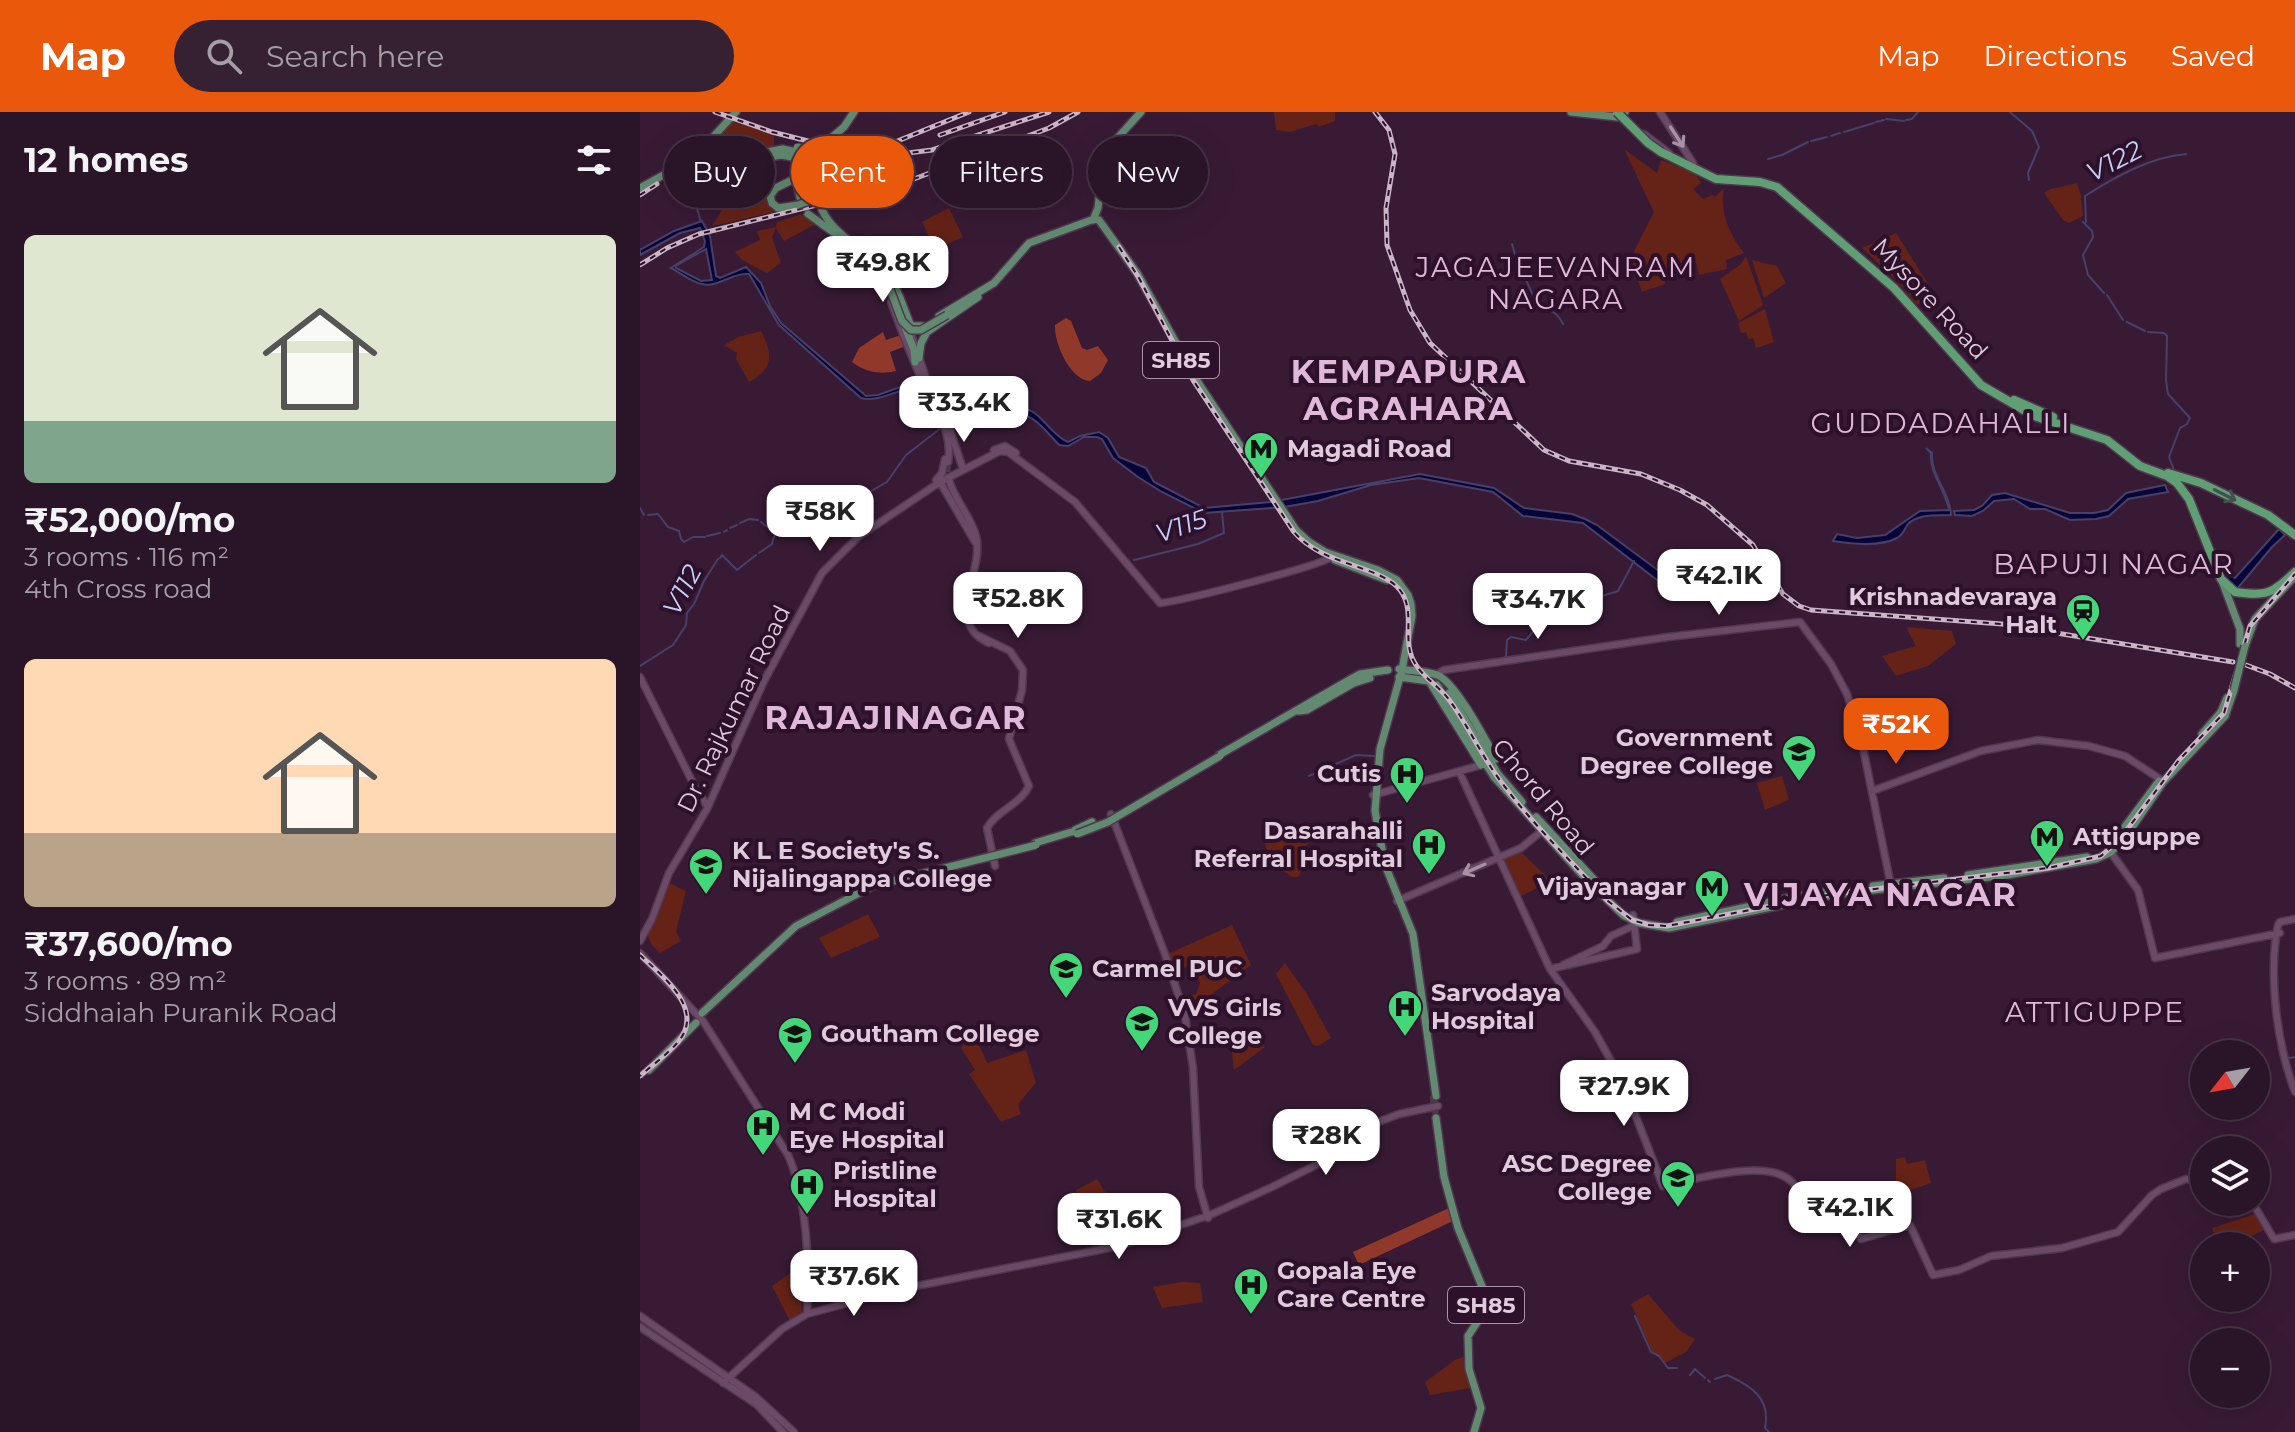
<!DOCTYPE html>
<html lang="en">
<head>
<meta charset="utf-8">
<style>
  body { margin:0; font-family:Montserrat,sans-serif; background:#362133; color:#f1f3f6; height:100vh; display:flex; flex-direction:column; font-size:30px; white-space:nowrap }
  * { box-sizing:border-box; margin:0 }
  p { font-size:26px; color:#a59ea7 }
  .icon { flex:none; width:44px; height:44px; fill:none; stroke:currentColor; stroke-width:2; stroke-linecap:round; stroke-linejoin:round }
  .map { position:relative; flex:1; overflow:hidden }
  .side { display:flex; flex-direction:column; background:#2a1427; width:640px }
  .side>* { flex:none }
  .banner { position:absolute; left:24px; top:24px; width:760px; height:72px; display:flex; gap:16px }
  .needle { width:52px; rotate:239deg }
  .controls { position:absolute; left:1550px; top:928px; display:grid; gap:16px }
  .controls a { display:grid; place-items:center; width:80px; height:80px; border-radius:50%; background:#2a1427; box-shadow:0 8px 32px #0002,0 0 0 2px #463344; font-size:40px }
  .price { position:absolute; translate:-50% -68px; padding:0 18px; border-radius:16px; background:#fff; color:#222; font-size:26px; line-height:52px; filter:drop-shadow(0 2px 4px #0008) }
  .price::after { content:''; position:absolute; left:50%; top:48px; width:24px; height:18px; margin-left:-12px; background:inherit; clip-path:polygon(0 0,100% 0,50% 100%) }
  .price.current { background:#ea580c; color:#fff }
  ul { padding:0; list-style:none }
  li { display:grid; align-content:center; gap:16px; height:424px; padding:0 24px }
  li span { display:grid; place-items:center; height:248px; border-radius:12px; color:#555 }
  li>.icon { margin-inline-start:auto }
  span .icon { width:144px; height:144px; fill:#fffc; stroke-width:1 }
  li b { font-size:34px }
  h2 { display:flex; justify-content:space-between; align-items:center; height:96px; padding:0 24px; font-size:34px }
  .chip { padding:0 28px; border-radius:36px; background:#2a1427; box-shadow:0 8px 32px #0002,0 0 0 2px #463344; font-size:28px; line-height:72px }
  .chip.current { background:#ea580c; color:#fff }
  header { display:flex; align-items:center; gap:48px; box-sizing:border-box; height:112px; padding:0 40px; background:#ea580c; color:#fff }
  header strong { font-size:38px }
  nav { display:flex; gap:44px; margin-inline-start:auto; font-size:28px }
  .search { width:560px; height:72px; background:#362133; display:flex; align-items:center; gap:20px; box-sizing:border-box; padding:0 28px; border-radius:44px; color:#a59ea7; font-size:30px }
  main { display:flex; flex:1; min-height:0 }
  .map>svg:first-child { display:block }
</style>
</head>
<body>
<header>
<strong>Map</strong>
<div class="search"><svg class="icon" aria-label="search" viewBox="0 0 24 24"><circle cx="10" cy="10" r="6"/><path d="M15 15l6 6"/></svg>Search here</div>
<nav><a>Map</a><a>Directions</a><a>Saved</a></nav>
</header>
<main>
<section class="side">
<h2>12 homes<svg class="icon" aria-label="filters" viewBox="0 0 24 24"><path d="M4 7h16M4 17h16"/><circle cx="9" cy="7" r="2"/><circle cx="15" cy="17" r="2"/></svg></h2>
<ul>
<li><span style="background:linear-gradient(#dfe7d0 75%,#7fa58c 0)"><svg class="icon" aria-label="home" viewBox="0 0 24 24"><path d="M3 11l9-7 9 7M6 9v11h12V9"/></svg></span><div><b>₹52,000/mo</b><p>3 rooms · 116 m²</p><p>4th Cross road</p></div></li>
<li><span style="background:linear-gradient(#ffd9b3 70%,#b9a48a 0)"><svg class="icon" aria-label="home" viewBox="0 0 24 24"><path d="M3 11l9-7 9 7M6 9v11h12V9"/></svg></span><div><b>₹37,600/mo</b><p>3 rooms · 89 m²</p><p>Siddhaiah Puranik Road</p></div></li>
</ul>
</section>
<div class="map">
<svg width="1655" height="1320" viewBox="0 0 1655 1320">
  <rect width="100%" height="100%" fill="#381a34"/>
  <path fill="#652217" d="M634 0H695V9L679 15 676 12 650 20 636 18Z
    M91 9 134 23V34C129 36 72 42 67 41Z
    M984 37 1017 61 1021 48 1055 61 1061 71 1053 77 1063 87 1073 83 1075 85 1084 76C1079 100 1090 123 1104 141L1086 148 1087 157 1059 163 1056 150 1034 156 1036 163 1025 168V172L1002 180 992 152 996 145 994 139 1014 100Z
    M1437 71 1441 83 1443 104 1429 111 1423 108 1404 81 1411 77Z
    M130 76 127 90 135 100 72 114 84 95 105 81 111 88Z
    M309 96 323 125 306 133 309 141 300 146 282 110Z
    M162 102 176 112 144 129 136 116 132 125 141 151 127 161 102 148 95 140 120 128 117 119 136 115 137 110Z
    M1256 121 1295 183 1277 193 1257 169 1222 136Z
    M1106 144 1123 193 1099 209 1080 167 1101 152Z
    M1112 148 1137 154 1146 171 1124 186Z
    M1125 197 1134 230 1116 236 1113 226 1108 227 1106 220 1101 221 1098 211Z
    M121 219C133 242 134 257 109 270L96 247 97 241 84 233 98 225Z
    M1266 515 1312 519 1316 532 1288 554 1256 564 1242 544 1276 534Z
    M1142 664 1149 688 1125 698 1117 671Z
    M663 709 672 728C659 737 667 754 658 765H653C637 757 628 746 624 729Z
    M881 740 911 769 879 785 862 747Z
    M27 770 46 779 36 819 41 829 20 841 11 832 7 821Z
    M228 802 240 825 191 846 179 826Z
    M592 813 611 853 553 896 548 884 556 882 560 871 553 856 550 857 549 854 535 860 528 842Z
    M645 851 667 882 691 926 678 934 673 933 636 862Z
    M611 919 625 935 594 958 591 933Z
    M338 930 347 951 386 938 396 971 378 992 381 1002 361 1010 329 962 335 958 321 936 323 932Z
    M1265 1045 1267 1052 1285 1048 1291 1071 1268 1079 1264 1070 1256 1073V1047Z
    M457 1067 474 1094 446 1105 436 1078Z
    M1615 1102 1624 1118 1591 1134H1579L1572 1116Z
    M159 1155 162 1203 150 1209 132 1174Z
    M542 1170 560 1171 563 1190 522 1196 513 1175Z
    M1008 1182 1040 1219 1055 1227 1046 1240 1025 1251 1012 1239 991 1192Z
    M823 1245 830 1276 790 1283 785 1270 815 1248Z"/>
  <path fill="#90392b" d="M426 206 431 209 442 236 447 238 458 234 468 248 461 261 450 269C430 268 414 231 415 213Z
    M243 220 246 228 261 223 266 234 250 240 256 259C240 263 225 260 212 250L219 236Z
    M809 1096 813 1109 719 1153 713 1140Z"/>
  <path fill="#060438" stroke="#474069" stroke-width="2" fill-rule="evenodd" d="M62 109 70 124 76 164 80 166 106 155 121 171 130 194 141 211 226 284 238 283 263 274 307 270 326 281 325 290 331 305C348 309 364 294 382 296 401 298 410 323 428 330L440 324 459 320 468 326 479 345 506 356 514 370 564 396 631 390 780 362 854 376 884 396 932 402 945 407 957 413 1031 468 1032 475 1030 478 943 411 883 404 853 380 779 366 731 373 678 389 644 395 564 401 522 380 498 365 473 346 462 327 457 325H444L428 334 419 333C401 314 391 296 362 303 351 305 342 309 330 309L323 301 309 311 307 308 322 297 310 277C297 275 278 275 265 278 250 281 236 290 221 286L139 213 109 162C93 160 78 176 62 172 51 170 41 161 31 156L64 135 65 129 60 116 40 121 0 143V138L34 119ZM66 137 72 168 61 169 36 156 35 154Z
    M1286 336 1292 341C1290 363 1310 380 1311 403 1298 404 1279 401 1268 412 1264 417 1264 422 1257 426 1240 435 1212 432 1193 429L1197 422 1217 426 1245 423 1280 399 1309 398C1306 379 1289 361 1291 341Z
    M1525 373 1528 380 1488 387 1469 404 1456 407 1430 408 1405 397H1390L1374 387 1354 389 1343 399 1332 404 1315 403 1314 399 1334 398 1342 394 1352 383 1365 381 1430 401H1454L1468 398 1486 381Z
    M1639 417 1645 423 1632 435 1597 477 1590 472 1583 459 1595 466Z"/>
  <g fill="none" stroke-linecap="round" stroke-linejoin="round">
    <path stroke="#474069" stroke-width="2" d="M1370 0 1392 19 1399 35 1388 61 1389 68
      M1246 7 1264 9
      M1266 8 1272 7 1278 0
      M1236 10 1244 8
      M1204 20 1234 11
      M1191 24 1200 21
      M1171 29 1187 25
      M1128 47 1142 43 1168 30
      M59 54 55 57V90L61 110
      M1443 110 1452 119 1453 125 1443 143 1448 163 1464 181
      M1446 110 1445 84C1475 65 1510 45 1546 42
      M872 132 876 146 896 190 900 189C907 200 916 197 923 212
      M1467 183 1483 208
      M1487 210 1505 219
      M1508 220 1524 221 1527 224 1526 268 1528 282 1550 306 1547 312 1540 316 1529 345 1535 361
      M0 396 4 403
      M8 403 18 402 28 415 39 419 41 427 44 430 53 425H65
      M121 410 135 421
      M100 411 109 407 118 408
      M90 416 97 413
      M84 420 87 418
      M67 424 80 421
      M119 441 132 432C134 417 146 415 153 404 157 396 158 391 164 384L184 405 200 408 217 387 247 370 266 343 301 316
      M80 446 82 443 97 458 116 443
      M494 448 558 432 584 421 582 401
      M863 547 866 544 867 528 871 525 886 528 908 501 978 479 994 449
      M0 554 33 533 46 513 47 501 54 492 64 469 78 447
      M669 664 716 643 734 644
      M1649 946 1655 945
      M995 1204 1011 1240 1019 1244 1028 1256H1037
      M1050 1263 1055 1257 1065 1266
      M1075 1267 1087 1263C1112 1274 1131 1287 1125 1316L1129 1320
      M1068 1268 1070 1270"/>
    <path stroke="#51354d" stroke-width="6" stroke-dasharray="6 3" stroke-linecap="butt" d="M307 369 308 350"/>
    <path stroke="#51354d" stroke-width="7" stroke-dasharray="7 3.5" stroke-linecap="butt" d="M185 38 191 26
      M183 87 187 98
      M782 563 800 570
      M0 964 8 957
      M793 984 796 1006"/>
    <g stroke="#50384e" stroke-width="9">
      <path id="secondary" d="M1020 0 1053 51
        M1004 22 1029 41
        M245 166 247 180
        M251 190C261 218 272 246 284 273 296 300 313 319 308 350
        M269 216 288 272 300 294
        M310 318 322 354
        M354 338 365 334 376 341
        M296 368 302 361 305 347
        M309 368C315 389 331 404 336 424 345 458 303 511 349 531
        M300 370 335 430
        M337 523 370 539 383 558 382 578 369 627 389 674C380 693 357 698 347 716L355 754
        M797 562 804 558 1028 525 1160 510 1191 552 1207 582 1222 631 1251 774
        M0 565 56 677 66 692
        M819 659 910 857 955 920 982 969 1023 1074C1052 1068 1128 1045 1152 1070 1159 1077 1163 1088 1170 1096L1179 1092 1204 1088 1221 1127 1270 1113 1293 1163 1319 1158 1351 1144 1422 1136 1478 1120 1512 1083 1521 1077 1546 1067 1564 1068
        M1232 679 1341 639 1398 628 1449 634 1485 644 1523 669
        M733 683 845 652
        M471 702 525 842 545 904 553 956 559 1075 568 1106
        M1469 738 1498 778 1515 846 1640 821
        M757 789 881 736 903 718
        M1655 807 1640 810 1638 813C1628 863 1637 933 1655 980
        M0 829 12 807 29 761 67 697 124 569 182 461 218 425 300 370 360 339 368 340 435 390 520 491C541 489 686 453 695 443
        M0 841 63 909 148 1043C167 1085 170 1156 167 1202
        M923 853 963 834 971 824 993 814
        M910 857 997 837 993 803
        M1612 1090 1634 1127 1655 1123
        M0 1204 116 1285 154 1320
        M0 1215 116 1292 143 1320
        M83 1271 142 1217 167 1202 256 1178 479 1134 570 1103 632 1075 706 1038 733 1012 759 1002 798 994"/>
    </g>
    <g stroke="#50384e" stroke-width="10">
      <path id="primary" d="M931 0 977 5 985 0
        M191 26 204 15 214 0
        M192 44 206 51 216 69
        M53 47 96 0
        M40 50 82 42 121 41 143 37 169 43 180 37
        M176 60 179 61 190 55 233 53 241 59V67L234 72 213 69 187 80 183 85
        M175 62 173 71 179 88
        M0 76 36 56 58 50 121 47 141 43 157 46 161 55 158 77 162 93
        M166 82 173 51 180 37
        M158 93 138 96 132 91 130 84 136 76 160 64
        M182 98C195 125 228 139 246 161 259 177 263 196 271 214H282
        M168 102 201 126
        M453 108 458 96 464 41 501 0
        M299 204 354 171 389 131 454 107 459 108 497 161 559 272 656 418 669 430 685 440 738 458 757 468 768 483 771 492 772 504 762 558 740 637 735 699 745 753 773 822 796 984
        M268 211 265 215 274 238 275 250
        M279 246 281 231 287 220 338 185
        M695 448 747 468
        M1582 469 1600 517V532
        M1605 534 1615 507 1655 464
        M759 557C771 559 786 559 797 563 815 569 846 629 856 647
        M759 565 789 569 841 653
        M797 573 854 665 943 764 983 803 999 811 1029 816 1197 782 1367 763 1456 747 1471 740 1484 727 1524 669 1585 604 1594 578
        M809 581 858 662 882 690
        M659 599 667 598 714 571 730 566
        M1562 622 1581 600 1587 586
        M579 643 709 568 720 562 748 558
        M896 705 958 772
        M435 718 452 710
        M395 731 438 718
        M1469 736 1519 669
        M1328 763 1447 745
        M1233 774 1304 766
        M1037 810 1148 786 1197 778
        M62 901 156 814 242 769
        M9 958 56 911
        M796 1006 804 1065 818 1116 846 1184 844 1200 828 1224 829 1257 841 1296 834 1320"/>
    </g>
    <g stroke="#50384e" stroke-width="11">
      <path id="trunk" d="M1021 40 1076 67 1120 70 1137 75 1254 176 1341 273 1394 304 1467 328 1500 354 1527 364 1537 371 1549 387 1581 467 1595 480C1628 485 1632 481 1655 460
        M1374 288 1413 305
        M1528 361 1561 371 1628 403 1655 423"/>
    </g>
    <use href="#secondary" stroke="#6b4a67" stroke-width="6"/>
    <use href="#primary" stroke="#628a70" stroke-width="7"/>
    <use href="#trunk" stroke="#5f9f73" stroke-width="8"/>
    <g stroke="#cbb6c7" stroke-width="5">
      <path id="rail" d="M75 0 132 20 216 41 244 44 292 38 409 0
        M735 0 749 18 755 42 746 96 747 133 770 198 790 231 904 338 929 349 1001 362 1040 378 1067 393 1113 433 1143 482 1159 494 1171 498 1362 512 1593 550
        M300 23 365 0
        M227 36 255 30 329 0
        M0 83 17 72
        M479 135 499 166 553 268 654 420C683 454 740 453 760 478 777 500 760 530 776 553 785 567 800 575 810 589 829 615 842 645 862 671 894 714 933 751 968 789L992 808 1009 813 1027 814 1193 782 1408 756 1461 744 1480 727 1539 648 1584 601 1610 514 1655 462
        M0 153 27 136 59 122 258 73 409 16 438 0
        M1606 553 1630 562 1655 576
        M0 843C22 864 66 897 38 930 27 943 12 953 0 964"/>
    </g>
    <use href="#rail" stroke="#2d102a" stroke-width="2" stroke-dasharray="6" stroke-linecap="butt"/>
    <g stroke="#50384e" stroke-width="10" stroke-linecap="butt">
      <path id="primary-bridge" d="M157 35 192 44
        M170 55 165 66 164 79 169 84 180 86
        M158 93 189 82
        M248 172 262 209 271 218H281L307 203
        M1594 578 1605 534
        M437 722 468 710 580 644
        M241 772 396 733"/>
    </g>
    <g stroke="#50384e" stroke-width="11" stroke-linecap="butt">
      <path id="trunk-bridge" d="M977 0 1008 31 1021 40"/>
    </g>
    <use href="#primary-bridge" stroke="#628a70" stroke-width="7"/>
    <use href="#trunk-bridge" stroke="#5f9f73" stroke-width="8"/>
  </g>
  <defs><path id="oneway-shaft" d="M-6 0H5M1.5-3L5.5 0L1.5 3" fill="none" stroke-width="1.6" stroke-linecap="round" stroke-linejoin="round" transform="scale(2)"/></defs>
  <g stroke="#ab91a7">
    <use href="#oneway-shaft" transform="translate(1037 25) rotate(57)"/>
    <use href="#oneway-shaft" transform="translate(834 757) rotate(156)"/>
  </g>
  <use stroke="#44504b" href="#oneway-shaft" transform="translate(1585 383) rotate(27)"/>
  <defs>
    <g id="metro-pin" transform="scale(1.8)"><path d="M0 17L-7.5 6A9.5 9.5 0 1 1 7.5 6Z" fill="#44d77a" stroke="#2d102a"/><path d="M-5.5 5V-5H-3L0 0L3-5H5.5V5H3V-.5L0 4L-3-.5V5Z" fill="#111"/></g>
    <g id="station-pin" transform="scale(1.8)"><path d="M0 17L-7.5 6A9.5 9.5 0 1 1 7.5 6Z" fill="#44d77a" stroke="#2d102a"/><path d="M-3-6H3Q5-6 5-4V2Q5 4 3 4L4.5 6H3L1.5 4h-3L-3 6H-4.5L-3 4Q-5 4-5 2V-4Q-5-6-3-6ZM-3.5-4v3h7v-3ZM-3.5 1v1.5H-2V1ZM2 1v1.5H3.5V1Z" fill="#111"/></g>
    <g id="university-pin" transform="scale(1.8)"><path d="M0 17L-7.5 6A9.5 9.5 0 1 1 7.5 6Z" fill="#44d77a" stroke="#2d102a"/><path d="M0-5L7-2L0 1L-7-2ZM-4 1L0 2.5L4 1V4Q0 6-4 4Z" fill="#111"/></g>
    <g id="hospital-pin" transform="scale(1.8)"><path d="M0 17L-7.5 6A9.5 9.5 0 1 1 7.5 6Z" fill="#44d77a" stroke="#2d102a"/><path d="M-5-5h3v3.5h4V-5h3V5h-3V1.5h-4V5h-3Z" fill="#111"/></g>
  </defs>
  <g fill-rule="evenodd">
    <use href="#metro-pin" x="621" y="337"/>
    <use href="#station-pin" x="1443" y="499"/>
    <use href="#university-pin" x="1159" y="640"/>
    <use href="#hospital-pin" x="767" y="662"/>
    <use href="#metro-pin" x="1407" y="725"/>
    <use href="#hospital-pin" x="789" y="733"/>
    <use href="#university-pin" x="66" y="753"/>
    <use href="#metro-pin" x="1072" y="775"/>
    <use href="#university-pin" x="426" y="857"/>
    <use href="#hospital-pin" x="765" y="895"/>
    <use href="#university-pin" x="502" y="910"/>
    <use href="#university-pin" x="155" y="922"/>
    <use href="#hospital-pin" x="123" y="1014"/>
    <use href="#university-pin" x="1038" y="1066"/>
    <use href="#hospital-pin" x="167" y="1073"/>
    <use href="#hospital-pin" x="611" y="1173"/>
  </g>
  <g text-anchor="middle" stroke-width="8" stroke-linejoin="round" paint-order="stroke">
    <g fill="#2d102a" stroke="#aa93a6" stroke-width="2">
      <rect x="503" y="230" width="76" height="36" rx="6"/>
      <rect x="808" y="1175" width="76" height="36" rx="6"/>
    </g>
    <g font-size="22" font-weight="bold" fill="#dfcbdb">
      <text x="541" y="256">SH85</text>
      <text x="846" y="1201">SH85</text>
    </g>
    <g font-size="24" fill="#dfcbdb" stroke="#2d102a">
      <text transform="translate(1290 187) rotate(47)" y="8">Mysore Road</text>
      <text transform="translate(94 597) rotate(-64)" y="8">Dr. Rajkumar Road</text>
      <text transform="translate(903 685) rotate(50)" y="8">Chord Road</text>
    </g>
    <g font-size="24" font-weight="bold" fill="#dfcbdb" stroke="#2d102a" text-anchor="start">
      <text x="647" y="345">Magadi Road</text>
      <text x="1417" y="493" text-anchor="end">Krishnadevaraya<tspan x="1417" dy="28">Halt</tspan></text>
      <text x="1133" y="634" text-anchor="end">Government<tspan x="1133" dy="28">Degree College</tspan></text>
      <text x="741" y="670" text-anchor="end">Cutis</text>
      <text x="763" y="727" text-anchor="end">Dasarahalli<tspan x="763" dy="28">Referral Hospital</tspan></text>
      <text x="1433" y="733">Attiguppe</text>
      <text x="92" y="747">K L E Society's S.<tspan x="92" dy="28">Nijalingappa College</tspan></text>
      <text x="1046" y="783" text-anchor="end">Vijayanagar</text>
      <text x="452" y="865">Carmel PUC</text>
      <text x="791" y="889">Sarvodaya<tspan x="791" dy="28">Hospital</tspan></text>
      <text x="528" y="904">VVS Girls<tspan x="528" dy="28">College</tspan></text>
      <text x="181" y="930">Goutham College</text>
      <text x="149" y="1008">M C Modi<tspan x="149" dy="28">Eye Hospital</tspan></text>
      <text x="1012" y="1060" text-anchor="end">ASC Degree<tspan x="1012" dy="28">College</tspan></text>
      <text x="193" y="1067">Pristline<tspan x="193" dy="28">Hospital</tspan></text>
      <text x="637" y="1167">Gopala Eye<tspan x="637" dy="28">Care Centre</tspan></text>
    </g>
    <g font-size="26" font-style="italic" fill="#c4d1fb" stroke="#2d102a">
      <text transform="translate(1474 49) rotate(-27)" y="9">V122</text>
      <text transform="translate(541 414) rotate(-19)" y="9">V115</text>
      <text transform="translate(42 478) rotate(-62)" y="9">V112</text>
    </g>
    <g font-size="28" letter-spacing="2" fill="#e0b8d9" stroke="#2d102a">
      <text x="916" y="165">JAGAJEEVANRAM<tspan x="916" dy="32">NAGARA</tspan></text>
      <text x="1301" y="321">GUDDADAHALLI</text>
      <text x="1474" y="462">BAPUJI NAGAR</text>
      <text x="1455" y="910">ATTIGUPPE</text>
    </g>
    <g font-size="32" font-weight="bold" letter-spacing="2" fill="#e0b8d9" stroke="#2d102a">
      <text x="769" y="271">KEMPAPURA<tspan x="769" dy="37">AGRAHARA</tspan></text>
      <text x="256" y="617">RAJAJINAGAR</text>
      <text x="1241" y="794">VIJAYA NAGAR</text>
    </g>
  </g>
</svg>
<div class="controls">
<a><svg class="needle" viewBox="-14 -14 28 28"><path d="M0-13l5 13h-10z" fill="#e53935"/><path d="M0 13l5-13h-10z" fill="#a59ea7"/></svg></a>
<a><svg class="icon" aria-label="layers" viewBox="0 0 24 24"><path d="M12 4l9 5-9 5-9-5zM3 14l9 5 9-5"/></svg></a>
<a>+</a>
<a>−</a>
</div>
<b class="price" style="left:243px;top:192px">₹49.8K</b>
<b class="price" style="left:324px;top:332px">₹33.4K</b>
<b class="price" style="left:180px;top:441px">₹58K</b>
<b class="price" style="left:1079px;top:505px">₹42.1K</b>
<b class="price" style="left:378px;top:528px">₹52.8K</b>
<b class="price" style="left:898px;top:529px">₹34.7K</b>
<b class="price current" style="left:1256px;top:654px">₹52K</b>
<b class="price" style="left:984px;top:1016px">₹27.9K</b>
<b class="price" style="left:686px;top:1065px">₹28K</b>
<b class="price" style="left:1210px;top:1137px">₹42.1K</b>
<b class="price" style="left:479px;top:1149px">₹31.6K</b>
<b class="price" style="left:214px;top:1206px">₹37.6K</b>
<div class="banner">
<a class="chip">Buy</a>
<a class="chip current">Rent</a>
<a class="chip">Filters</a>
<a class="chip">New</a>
</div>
</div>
</main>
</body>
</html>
